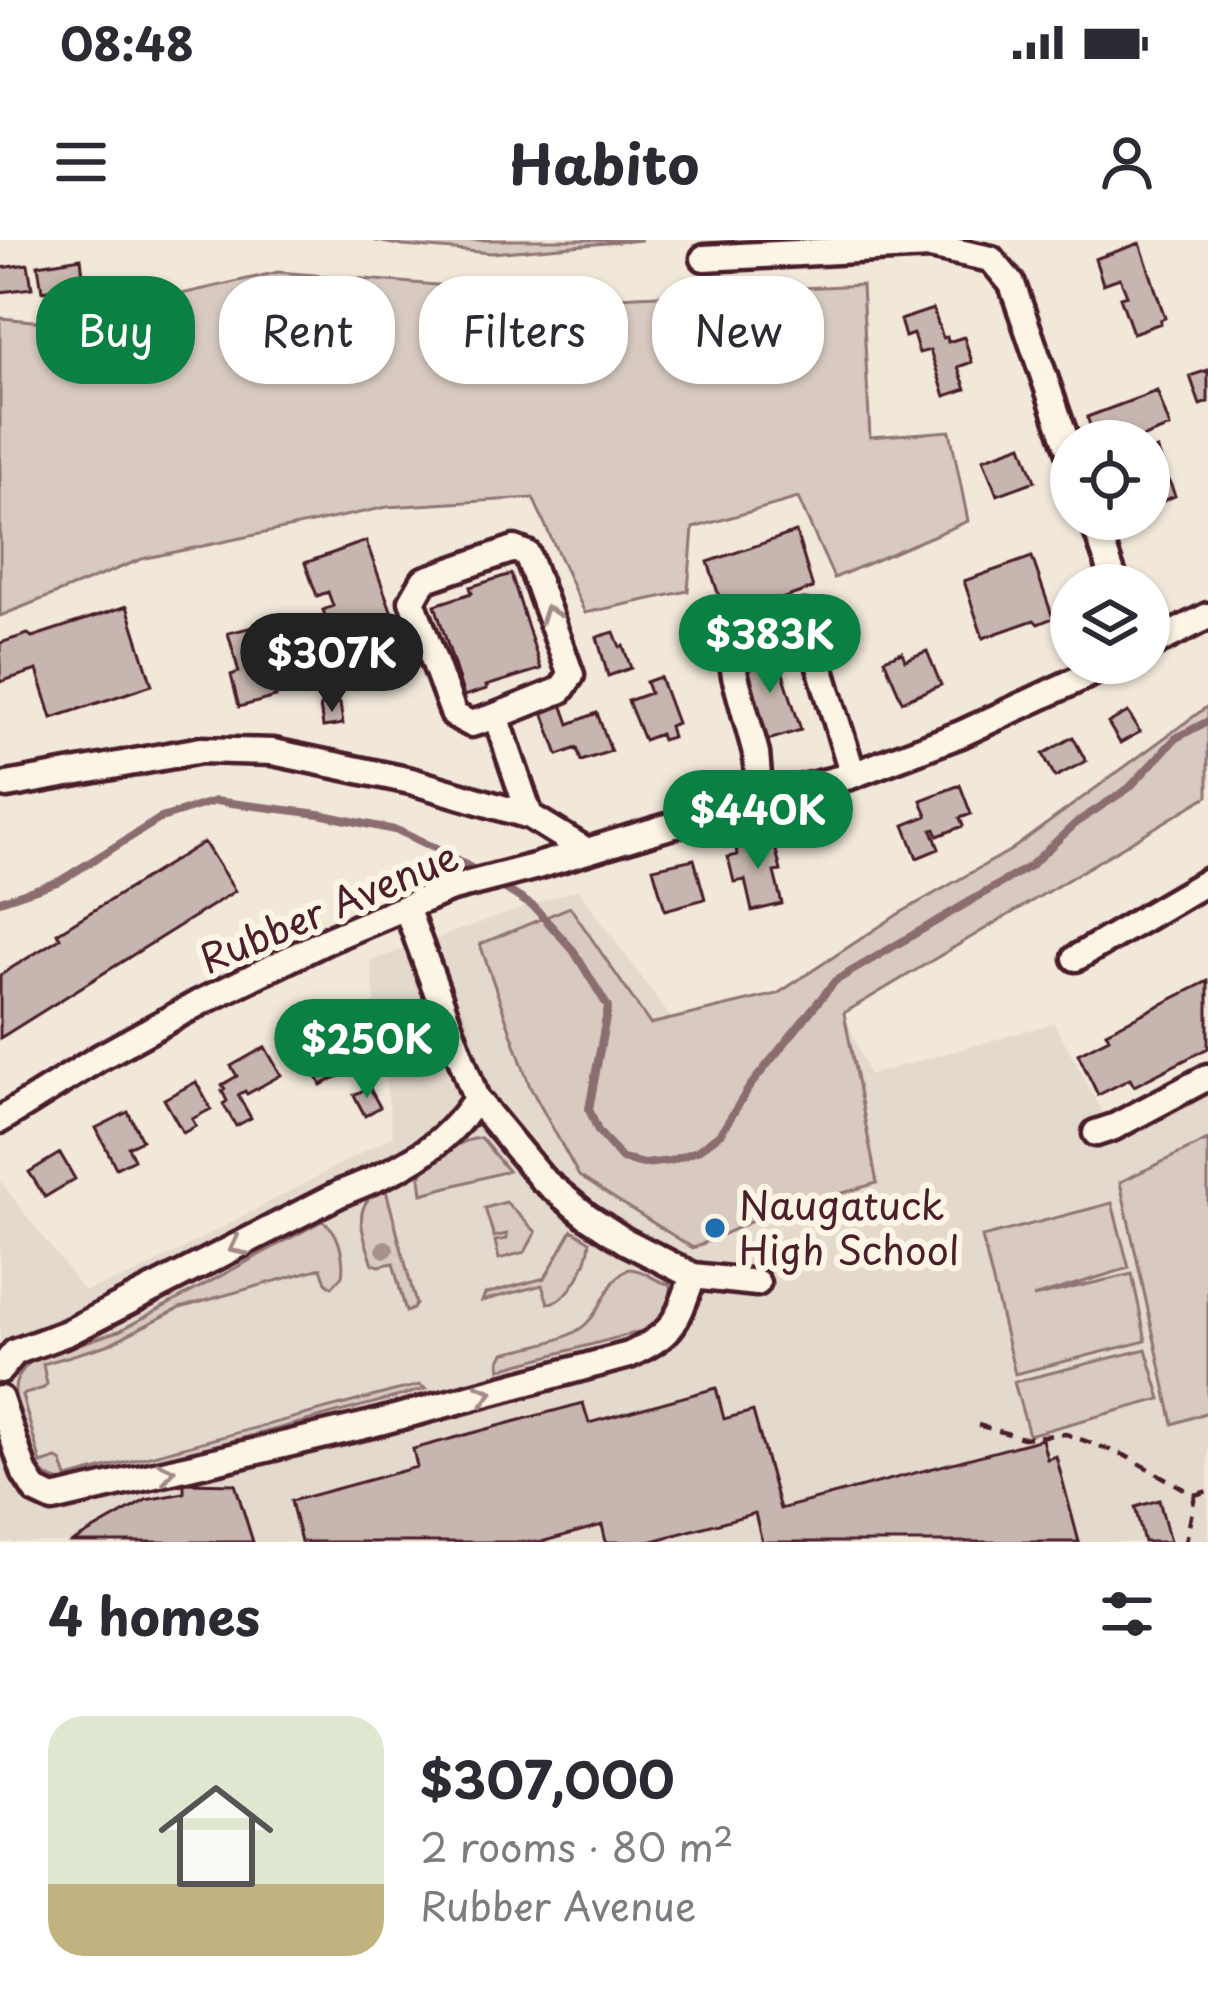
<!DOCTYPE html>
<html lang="en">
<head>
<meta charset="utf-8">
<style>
  body { margin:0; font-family:"Playpen Sans",sans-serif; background:#f2f2f3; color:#2b2b33; height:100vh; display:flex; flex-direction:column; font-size:45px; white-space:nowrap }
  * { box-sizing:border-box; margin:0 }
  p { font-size:39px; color:#7c7c81 }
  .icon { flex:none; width:66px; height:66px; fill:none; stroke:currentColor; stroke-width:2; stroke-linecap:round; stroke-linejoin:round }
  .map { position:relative; height:1302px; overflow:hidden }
  .drawer { display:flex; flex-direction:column; background:#fff; flex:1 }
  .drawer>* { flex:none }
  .guide { position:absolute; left:36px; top:36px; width:1137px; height:108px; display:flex; gap:24px }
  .buttons { position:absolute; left:1050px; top:180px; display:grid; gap:24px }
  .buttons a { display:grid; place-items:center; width:120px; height:120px; border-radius:50%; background:#fff; box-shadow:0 3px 9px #0004; font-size:60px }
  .price { position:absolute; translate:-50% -102px; padding:0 27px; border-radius:42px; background:#0b8043; color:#fff; font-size:39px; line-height:78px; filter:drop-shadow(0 3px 6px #0008) }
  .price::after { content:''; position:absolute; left:50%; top:72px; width:36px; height:27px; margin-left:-18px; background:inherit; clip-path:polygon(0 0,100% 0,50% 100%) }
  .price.current { background:#222; color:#fff }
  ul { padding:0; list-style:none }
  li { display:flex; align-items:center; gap:36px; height:300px; padding:0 48px }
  li span { display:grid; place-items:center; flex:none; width:336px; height:240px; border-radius:36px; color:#555 }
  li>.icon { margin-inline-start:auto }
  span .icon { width:144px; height:144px; fill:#fffc; stroke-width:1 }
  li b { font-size:51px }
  h2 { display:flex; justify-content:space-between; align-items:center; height:144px; padding:0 48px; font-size:51px }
  .chip { padding:0 42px; border-radius:48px; background:#fff; box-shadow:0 3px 9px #0004; font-size:42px; line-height:108px }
  .chip.current { background:#0b8043; color:#fff }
  .status { display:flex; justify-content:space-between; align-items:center; height:84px; padding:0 60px; background:#fff; direction:ltr }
  .status svg { height:33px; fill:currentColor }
  header { display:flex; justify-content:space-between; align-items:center; height:156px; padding:0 48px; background:#fff; font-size:54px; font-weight:700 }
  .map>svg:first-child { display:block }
</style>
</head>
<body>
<div class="status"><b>08:48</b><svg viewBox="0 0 49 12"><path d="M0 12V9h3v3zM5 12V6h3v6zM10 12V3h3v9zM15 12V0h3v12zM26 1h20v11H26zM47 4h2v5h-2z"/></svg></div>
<header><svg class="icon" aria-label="menu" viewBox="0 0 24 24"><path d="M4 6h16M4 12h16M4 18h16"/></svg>Habito<svg class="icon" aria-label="person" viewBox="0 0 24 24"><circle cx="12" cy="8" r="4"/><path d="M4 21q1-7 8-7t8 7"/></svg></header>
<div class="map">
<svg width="1208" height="1302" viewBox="0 0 1208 1302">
  <rect width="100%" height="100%" fill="#f1e8da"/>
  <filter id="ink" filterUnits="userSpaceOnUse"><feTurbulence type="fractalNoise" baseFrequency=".00833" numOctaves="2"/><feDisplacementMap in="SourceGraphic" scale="24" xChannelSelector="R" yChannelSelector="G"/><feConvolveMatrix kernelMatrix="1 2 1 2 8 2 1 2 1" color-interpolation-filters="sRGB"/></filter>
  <g filter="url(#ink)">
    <path fill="#e4d9cd" d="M578 649 720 846 844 773 869 835 1054 783 1119 901 1208 855V1302H0V941L84 1051 135 1034 393 896 370 721Z"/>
    <path fill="#d8cac0" stroke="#917476" stroke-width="3" d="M372 0H642L492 13 403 6Z
      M278 32 595 58 862 45 870 197 950 191 968 281 834 338 798 258 693 288 688 351 585 373 533 258 387 267 142 319 0 376V78L55 83Z
      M1208 466V556L844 773 877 943 761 977 693 1008 579 936 530 847 480 704 570 667 650 784 777 754 900 673 1011 610Z
      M478 898H481L508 931 422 954 420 937C430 918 457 902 478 898Z
      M1208 900V1172L1173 1184 1120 942Z
      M378 950H386L416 1064 413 1069 406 1072 393 1023 379 1026 373 1024C364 997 350 969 378 950Z
      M506 962 536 992 525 1012 499 1019 495 1001 507 999V994L494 997 485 968Z
      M1112 963 1129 1028 1033 1057 1132 1034 1146 1101 1015 1134 982 997Z
      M322 981C339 989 345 1018 342 1036L332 1047 326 1042 321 1028 180 1068 107 1105 43 1124 47 1144 44 1148 22 1155 41 1224 57 1219 62 1222 67 1238 394 1151 420 1145 426 1149 78 1242C69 1242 59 1243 50 1238 31 1228 15 1173 15 1152 14 1138 24 1128 33 1119L119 1091Z
      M572 990 590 1001C589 1023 570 1061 548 1063L542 1045 482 1061 485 1054 545 1038Z
      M629 1029C645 1029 655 1043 670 1044 673 1064 666 1074 653 1088L500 1129V1120L504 1113C530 1106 568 1102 587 1083 604 1067 607 1040 629 1029Z
      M1146 1109 1161 1159 1029 1195 1014 1142Z"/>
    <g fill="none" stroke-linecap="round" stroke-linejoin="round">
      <path stroke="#8b6d6f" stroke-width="8" d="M496 643 534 667 573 710 608 767 589 869 598 891 622 919 644 924 670 921 697 911 721 893 750 846 835 741 1030 626 1077 582 1129 548 1176 498 1208 481
        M0 661 60 641 161 578 215 561 319 574 399 591 447 614 483 635"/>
    </g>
    <path fill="#c7b6af" stroke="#4a1f2b" stroke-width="3" d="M1140 3 1165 78 1160 80 1161 83 1133 93 1120 57 1127 55 1120 38 1103 44 1095 19Z
      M81 18 84 44 42 51 38 25Z
      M28 24 32 48 0 52V28Z
      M933 69 943 98 947 97 948 102 964 97 972 122 958 127 966 149 945 156 930 110 919 113 913 94 905 97 900 80Z
      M1208 130V162L1200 165 1190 136Z
      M1157 151 1170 187 1133 201 1130 198 1121 201H1096L1087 177Z
      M1022 205 1035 241 997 255 983 219Z
      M1157 209 1175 256 1149 267V212Z
      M796 292 813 348 726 378 708 322Z
      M366 301 407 415 386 424 383 417 345 431 323 370 333 366 328 352 317 356 305 323Z
      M1032 317 1053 378 1038 384 1034 380 983 398 964 341Z
      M511 334 541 429 486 446 487 449 464 456 435 365 472 353 470 347Z
      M127 366 152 445 52 478 37 430 0 442V403L28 394 32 397Z
      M257 386 276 457 239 467 231 435 239 432 228 393Z
      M614 392 620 407 623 406 631 428 608 436 597 397Z
      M776 411 801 490 765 501 740 422Z
      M927 411 941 445 902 461 884 419 902 412 905 420Z
      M660 437 677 483 669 486 672 497 662 500 660 494 644 500 628 461 650 453 646 442Z
      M340 463 343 484 323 487 320 466Z
      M562 464 569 484 597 473 611 511 581 521 577 508 558 515 543 472Z
      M1128 472 1140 492 1120 503 1108 483Z
      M1073 497 1086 521 1055 537 1043 514Z
      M960 545 971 574 960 578 963 586 938 596 935 589 932 590 939 609 917 618 904 585 927 576 921 560Z
      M758 597 759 601 773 598 781 631 774 632 782 664 752 671 745 640 734 642 728 617 737 615 736 607 743 605 742 601Z
      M204 602 235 651 0 798V735L60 698 57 693Z
      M694 619 705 659 665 670 653 628Z
      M1208 741V808L1134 846 1130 839 1098 855 1078 814 1109 798 1106 792Z
      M326 780 351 830 321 845 305 811 297 815 289 798Z
      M265 807 281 835 247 854 245 851 238 855 251 878 236 886 223 864 227 861 222 851 225 849 222 845 237 836 231 826Z
      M196 842 211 869 192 879 196 886 183 893 164 859Z
      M369 847 380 867 365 876 354 855Z
      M128 872 142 900 128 907 134 919 116 928 96 888Z
      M60 913 75 939 45 957 29 932Z
      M716 1148 724 1179 753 1171 780 1269 1042 1199 1047 1219 1056 1216 1079 1302H762L755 1273 649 1302H606L602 1285 541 1302H301L291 1261 417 1227 413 1209 583 1163 589 1183Z
      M184 1243 235 1244 253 1302H72L146 1260 184 1253Z
      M1159 1260 1170 1302H1144L1135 1267Z"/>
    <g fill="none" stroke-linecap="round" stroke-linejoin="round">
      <g stroke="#4a1f2b" stroke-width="33">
        <path id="minor" d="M704 18 930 6 991 19 1012 44 1071 215
          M1093 279 1116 345
          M1149 406 1208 376
          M496 476 471 484 454 475 412 361 424 340 514 309 527 314 571 435 561 450 496 476 530 576
          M7 545 201 510 273 512 411 541 530 576 587 611
          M760 559 756 513 735 436 730 404 804 374 853 535
          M1076 718 1208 641
          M476 859 542 939 587 976 625 1001 693 1036 757 1043
          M0 880 99 818 199 763 330 699 406 667 449 649 534 627 760 559 850 536 961 494 1113 423
          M1096 893 1114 887 1208 837
          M0 1130 15 1112 67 1093 341 953C398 930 441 912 476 859L406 667
          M0 1159 25 1234 36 1251 53 1259 372 1184 629 1115C675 1093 676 1083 693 1036"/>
      </g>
      <path stroke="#4a1f2b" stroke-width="4.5" stroke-dasharray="12 9" stroke-linecap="butt" d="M978 1185 1023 1198 1066 1194 1124 1215 1195 1255 1186 1302
        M1195 1255 1208 1251"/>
      <use href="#minor" stroke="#fcf5e5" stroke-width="24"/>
    </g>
    <circle fill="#a9918e" cx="385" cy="1009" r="9"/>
    <defs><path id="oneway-chevron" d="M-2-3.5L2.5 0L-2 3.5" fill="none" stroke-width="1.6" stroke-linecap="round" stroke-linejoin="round" transform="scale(3)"/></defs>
    <g stroke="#a38a88">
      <use href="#oneway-chevron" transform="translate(549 374) rotate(-110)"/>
      <use href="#oneway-chevron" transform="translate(237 1007) rotate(153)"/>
      <use href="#oneway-chevron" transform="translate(485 1154) rotate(-15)"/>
      <use href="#oneway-chevron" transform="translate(167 1232) rotate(-13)"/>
    </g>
  </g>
  <circle fill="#1f6fb2" stroke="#fcf5e5" stroke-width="4.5" cx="715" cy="988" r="12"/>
  <g text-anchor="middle" stroke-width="12" stroke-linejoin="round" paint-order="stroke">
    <g font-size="39" fill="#4a1f2b" stroke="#fcf5e5">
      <text transform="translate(329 668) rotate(-23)" y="14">Rubber Avenue</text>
    </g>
    <g font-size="39" fill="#4a1f2b" stroke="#fcf5e5" text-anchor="start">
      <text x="739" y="980">Naugatuck<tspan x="739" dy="45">High School</tspan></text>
    </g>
  </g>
</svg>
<div class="buttons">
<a><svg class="icon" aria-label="locate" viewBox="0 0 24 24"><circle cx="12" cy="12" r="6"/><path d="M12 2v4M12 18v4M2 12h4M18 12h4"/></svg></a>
<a><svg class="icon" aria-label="layers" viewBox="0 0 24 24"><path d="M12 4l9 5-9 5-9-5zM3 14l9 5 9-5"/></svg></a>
</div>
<b class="price" style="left:770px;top:456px">$383K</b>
<b class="price current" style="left:332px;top:475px">$307K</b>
<b class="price" style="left:758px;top:632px">$440K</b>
<b class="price" style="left:367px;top:861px">$250K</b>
<div class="guide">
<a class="chip current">Buy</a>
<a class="chip">Rent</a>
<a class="chip">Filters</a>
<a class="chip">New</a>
</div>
</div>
<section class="drawer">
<h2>4 homes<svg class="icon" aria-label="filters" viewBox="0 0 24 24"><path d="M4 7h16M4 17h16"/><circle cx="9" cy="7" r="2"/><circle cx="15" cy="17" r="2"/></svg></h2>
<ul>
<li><span style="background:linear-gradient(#dfe7d0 70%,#c2b280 0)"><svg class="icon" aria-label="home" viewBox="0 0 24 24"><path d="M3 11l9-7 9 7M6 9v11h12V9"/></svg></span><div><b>$307,000</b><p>2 rooms · 80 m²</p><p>Rubber Avenue</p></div></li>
</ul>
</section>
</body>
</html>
